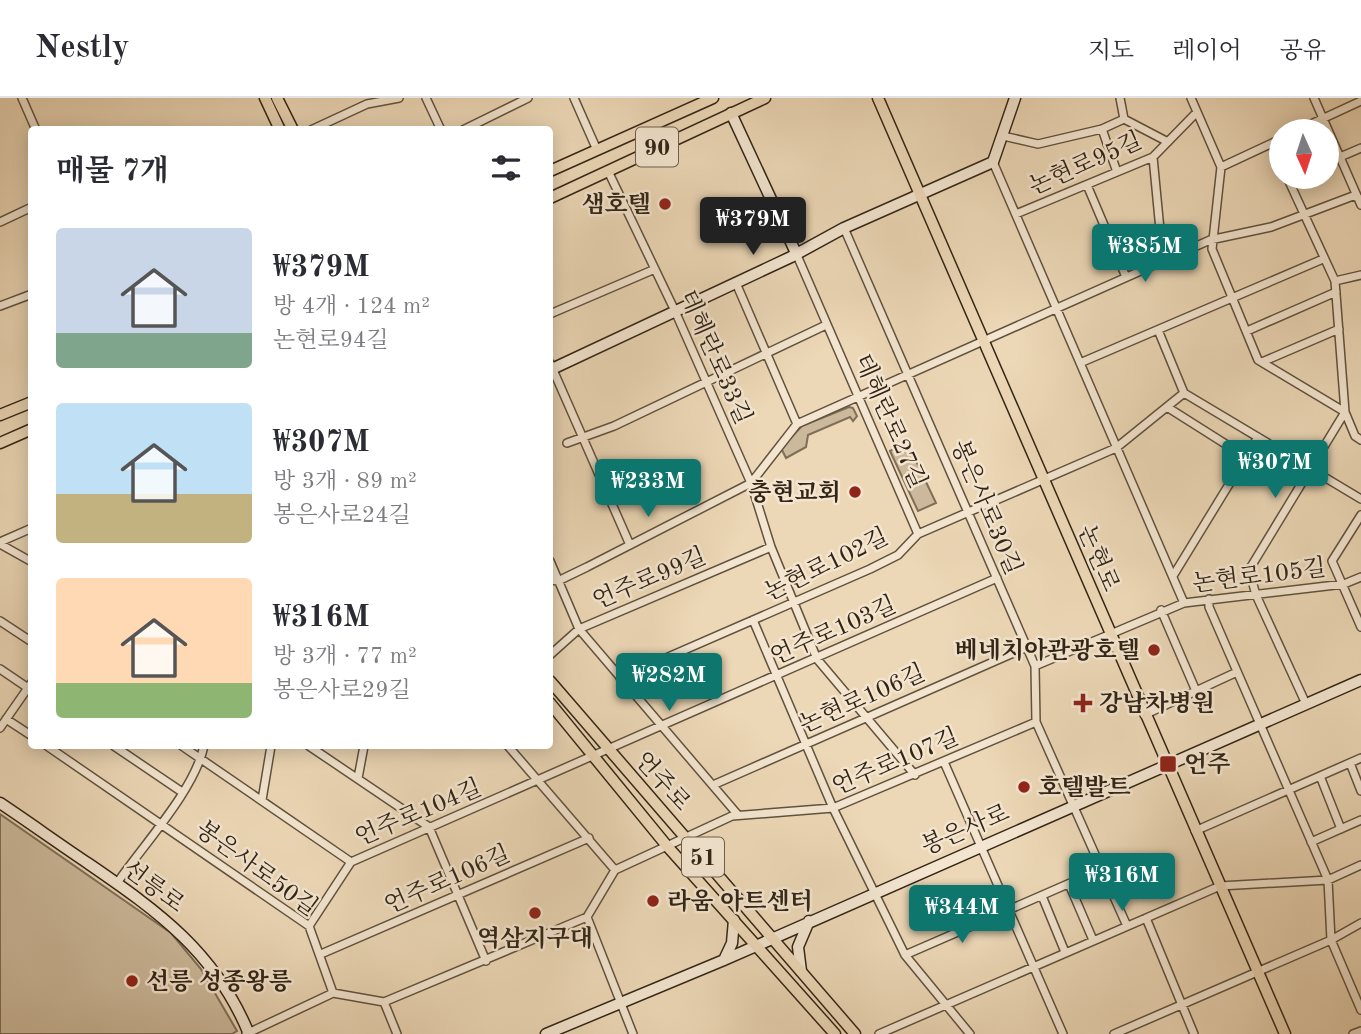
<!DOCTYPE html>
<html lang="ko">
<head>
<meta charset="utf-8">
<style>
  body { margin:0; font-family:"Old Standard TT","Noto Serif KR",serif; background:#f7f7f7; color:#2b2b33; height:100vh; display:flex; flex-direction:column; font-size:26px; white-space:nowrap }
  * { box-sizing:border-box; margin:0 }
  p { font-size:23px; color:#7c7c81 }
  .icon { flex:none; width:38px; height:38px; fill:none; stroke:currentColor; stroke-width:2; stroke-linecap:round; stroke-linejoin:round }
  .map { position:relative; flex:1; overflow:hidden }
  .panel { position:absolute; left:28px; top:28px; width:525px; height:623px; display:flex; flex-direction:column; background:#fff; border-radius:7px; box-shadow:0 4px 18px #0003 }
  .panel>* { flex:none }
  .needle { width:46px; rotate:177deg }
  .fabs { position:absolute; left:1269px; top:21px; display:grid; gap:14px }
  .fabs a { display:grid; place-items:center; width:70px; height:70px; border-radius:50%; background:#fff; box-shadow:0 4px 18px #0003; font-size:35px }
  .price { position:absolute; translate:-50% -60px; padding:0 16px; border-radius:7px; background:#0f766e; color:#fff; font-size:23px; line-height:46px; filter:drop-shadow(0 2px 4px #0008) }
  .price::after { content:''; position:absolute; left:50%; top:42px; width:21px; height:16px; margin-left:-10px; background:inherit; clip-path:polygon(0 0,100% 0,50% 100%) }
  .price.current { background:#222; color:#fff }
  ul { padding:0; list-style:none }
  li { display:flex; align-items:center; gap:21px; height:175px; padding:0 28px }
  li span { display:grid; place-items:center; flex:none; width:196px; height:140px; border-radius:7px; color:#555 }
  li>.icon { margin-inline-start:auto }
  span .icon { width:84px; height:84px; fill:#fffc; stroke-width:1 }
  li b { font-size:30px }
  h2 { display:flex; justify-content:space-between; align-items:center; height:84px; padding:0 28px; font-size:30px }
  header { display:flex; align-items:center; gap:42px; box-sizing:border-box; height:98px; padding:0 35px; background:#fff; border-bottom:2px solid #e1e1e2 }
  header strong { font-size:33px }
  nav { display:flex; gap:38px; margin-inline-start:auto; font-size:24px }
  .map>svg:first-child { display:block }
</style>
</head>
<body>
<header>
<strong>Nestly</strong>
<nav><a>지도</a><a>레이어</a><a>공유</a></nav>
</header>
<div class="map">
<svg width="1361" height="936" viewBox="0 0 1361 936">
  <rect width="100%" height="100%" fill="#ecd7b6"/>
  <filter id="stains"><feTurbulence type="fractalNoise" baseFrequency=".00286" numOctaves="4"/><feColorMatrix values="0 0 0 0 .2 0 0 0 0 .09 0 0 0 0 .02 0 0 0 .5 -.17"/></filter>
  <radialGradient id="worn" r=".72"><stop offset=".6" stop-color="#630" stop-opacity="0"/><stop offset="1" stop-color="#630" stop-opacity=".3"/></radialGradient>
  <path fill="#ccb99b" stroke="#7f6f58" stroke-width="2" d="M849 309 853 310 857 318 853 323 850 319 808 337 806 349 786 360 781 350 802 328Z
    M907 344 936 405 918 413 890 353Z
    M0 716 171 835 201 871 237 933 232 936H0Z"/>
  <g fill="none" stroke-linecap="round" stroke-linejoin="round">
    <g stroke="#60523e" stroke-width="10">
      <path id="street" d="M22 0 36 32
        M426 0 441 32
        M574 0 597 52
        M1120 0 1124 21
        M1191 0 1221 69 1212 151 1258 262 1345 314 1355 338 1361 342
        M1314 0 1361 107
        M1124 21 1168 44
        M1102 31 1117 74
        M311 32 367 6 399 0
        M463 32 528 0
        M1296 33 1361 3
        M1003 38 1038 46 1102 31 1124 21
        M1272 45 1281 65
        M1153 59 1163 163
        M1340 59 1361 50
        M993 64 1184 505
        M1221 69 1281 41
        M608 73 675 213 751 385 771 449 817 561 915 677
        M1287 79 1335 183 1345 314 1249 472 1256 497 1306 606
        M1087 87 1126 179
        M1016 116 1153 59 1197 14
        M0 124 32 109
        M844 130 1035 568 1036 624 1127 828
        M796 155 918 436
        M1335 183 1361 177
        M736 185 797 326
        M0 208 32 196
        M550 216 655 171
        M1158 232 1184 295 1361 401
        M1247 233 1336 194
        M1262 264 1339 231
        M550 265 630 447
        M1080 265 1323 161
        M1167 309 1246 359
        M567 345 614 328 826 227
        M1361 417 1332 463 1361 529
        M0 444 32 430
        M0 446 32 464
        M550 463 579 531 738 717
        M1173 478 1258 339
        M550 482 558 483 587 469 751 385 797 326 1210 142 1271 129 1353 98 1361 101
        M1209 501V509L1328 782 1331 842 1361 912
        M1161 512 1196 593
        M753 522 833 710 905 857 970 936
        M0 523 32 544
        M550 557 579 531 771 449
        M1035 568 1184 505 1344 486 1361 479
        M0 571 31 592
        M620 580 870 471 898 457 918 436 1116 350 1184 295
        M1144 617 1237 574
        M6 621 32 638
        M0 630 32 584
        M47 648 309 828 333 895
        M114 648 182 694
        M182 648 351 764
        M309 648 429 729 486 863
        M508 648 615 772
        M944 664 1063 936
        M1350 665 1361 693
        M1320 678 1341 731
        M358 680 364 648
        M713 687 1027 549
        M262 702 271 648
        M1195 733 1361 660
        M1311 744 1361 722
        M117 785C144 746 194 693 204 648
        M1069 786 1093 842
        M1042 798 1065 854
        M587 819 633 936
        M1146 820 1194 936
        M309 828 351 764 997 480
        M321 856 589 740
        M905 857 1100 772
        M384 904 397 936
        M246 936 333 895 384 904 587 819 615 772 732 718 833 710 1036 624
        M879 936 1220 788 1328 782 1361 767
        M1114 936 1331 842 1361 825
        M1353 936 1361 933"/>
    </g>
    <g stroke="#322516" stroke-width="13">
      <path id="secondary" d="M731 15 796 155
        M552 271 791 159 844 130 993 64 1015 0
        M0 705C30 725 59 746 89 766 159 814 216 855 249 936
        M724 862 732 845 734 822
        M801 873 798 849 809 823
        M546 936 724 862 1361 582"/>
    </g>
    <g stroke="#322516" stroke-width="13">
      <path id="primary" d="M265 0 280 32
        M277 0 293 32
        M878 0 1285 936
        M550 73 713 0
        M550 100 765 0
        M0 317 32 304
        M0 345 32 331
        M550 583 855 936
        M550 605 667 748 835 936"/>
    </g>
    <use href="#street" stroke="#f3e5d0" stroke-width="7"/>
    <use href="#secondary" stroke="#f3e5d0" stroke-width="10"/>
    <use href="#primary" stroke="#ecd7b6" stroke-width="10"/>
  </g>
  <g fill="#8f2418" stroke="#f3e5d0" stroke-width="2.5">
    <circle cx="665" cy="106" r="7"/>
    <circle cx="855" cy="394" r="7"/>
    <circle cx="1154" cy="552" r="7"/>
    <path d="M1079.5 594.5h7v7h7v7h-7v7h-7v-7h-7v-7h7z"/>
    <rect x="1159" y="657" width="18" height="18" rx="3.5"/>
    <circle cx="1024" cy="689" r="7"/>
    <circle cx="653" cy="803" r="7"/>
    <circle cx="535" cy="815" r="7"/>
    <circle cx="132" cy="883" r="7"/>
  </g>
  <g text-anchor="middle" stroke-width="5" stroke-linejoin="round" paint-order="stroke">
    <g fill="#f3e5d0" stroke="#6c5f4e" stroke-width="2">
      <rect x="636" y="29.5" width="42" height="39" rx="5"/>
      <rect x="682" y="739.5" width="42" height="39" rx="5"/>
    </g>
    <g font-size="23" font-weight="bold" fill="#322516">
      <text x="657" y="57">90</text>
      <text x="703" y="767">51</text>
    </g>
    <g font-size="24" fill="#322516" stroke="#f3e5d0">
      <text transform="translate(1085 65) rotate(-24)" y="8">논현로95길</text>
      <text transform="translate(716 259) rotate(66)" y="8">테헤란로33길</text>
      <text transform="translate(891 323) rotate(66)" y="8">테헤란로27길</text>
      <text transform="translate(987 409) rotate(67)" y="8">봉은사로30길</text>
      <text transform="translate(1099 460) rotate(67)" y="8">논현로</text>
      <text transform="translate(826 466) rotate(-26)" y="8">논현로102길</text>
      <text transform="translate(1259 477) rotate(-7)" y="8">논현로105길</text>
      <text transform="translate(649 480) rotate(-23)" y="8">언주로99길</text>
      <text transform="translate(833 532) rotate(-24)" y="8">언주로103길</text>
      <text transform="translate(862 600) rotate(-24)" y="8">논현로106길</text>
      <text transform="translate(895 663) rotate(-23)" y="8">언주로107길</text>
      <text transform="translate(663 683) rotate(48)" y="8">언주로</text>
      <text transform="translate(418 714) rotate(-23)" y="8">언주로104길</text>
      <text transform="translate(965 731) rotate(-23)" y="8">봉은사로</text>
      <text transform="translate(257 770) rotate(36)" y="8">봉은사로50길</text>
      <text transform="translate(447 781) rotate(-24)" y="8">언주로106길</text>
      <text transform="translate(154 788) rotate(37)" y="8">선릉로</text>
    </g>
    <g font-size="24" font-weight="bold" fill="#322516" stroke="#f3e5d0" text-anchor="start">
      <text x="651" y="114" text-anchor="end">샘호텔</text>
      <text x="841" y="402" text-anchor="end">충현교회</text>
      <text x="1140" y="560" text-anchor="end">베네치아관광호텔</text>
      <text x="1099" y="613">강남차병원</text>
      <text x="1184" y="674">언주</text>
      <text x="1038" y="697">호텔발트</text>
      <text x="667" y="811">라움 아트센터</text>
      <text x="535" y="848" text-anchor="middle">역삼지구대</text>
      <text x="146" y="891">선릉 성종왕릉</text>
    </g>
  </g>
  <rect width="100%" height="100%" filter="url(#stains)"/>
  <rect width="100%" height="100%" fill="url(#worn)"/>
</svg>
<div class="fabs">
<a><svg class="needle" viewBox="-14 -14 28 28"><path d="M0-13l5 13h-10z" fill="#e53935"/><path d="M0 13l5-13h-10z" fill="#7c7c81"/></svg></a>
</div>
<b class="price current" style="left:753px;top:159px">₩379M</b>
<b class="price" style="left:1145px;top:186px">₩385M</b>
<b class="price" style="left:1275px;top:402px">₩307M</b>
<b class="price" style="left:648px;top:421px">₩233M</b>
<b class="price" style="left:669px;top:615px">₩282M</b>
<b class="price" style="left:1122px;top:815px">₩316M</b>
<b class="price" style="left:962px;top:847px">₩344M</b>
<section class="panel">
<h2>매물 7개<svg class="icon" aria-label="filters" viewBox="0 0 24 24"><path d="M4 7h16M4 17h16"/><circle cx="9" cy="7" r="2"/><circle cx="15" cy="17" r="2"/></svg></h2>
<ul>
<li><span style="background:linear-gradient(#c9d6e8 75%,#7fa58c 0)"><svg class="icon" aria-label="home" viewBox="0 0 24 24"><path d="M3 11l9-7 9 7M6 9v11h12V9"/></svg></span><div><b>₩379M</b><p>방 4개 · 124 m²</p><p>논현로94길</p></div></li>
<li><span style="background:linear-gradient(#bfe0f5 65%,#c2b280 0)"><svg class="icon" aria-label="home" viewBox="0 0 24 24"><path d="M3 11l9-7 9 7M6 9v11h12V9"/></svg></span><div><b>₩307M</b><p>방 3개 · 89 m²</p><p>봉은사로24길</p></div></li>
<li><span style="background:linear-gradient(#ffd9b3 75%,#8fb573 0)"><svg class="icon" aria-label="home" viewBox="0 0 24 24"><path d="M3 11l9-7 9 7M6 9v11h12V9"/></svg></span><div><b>₩316M</b><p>방 3개 · 77 m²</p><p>봉은사로29길</p></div></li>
</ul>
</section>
</div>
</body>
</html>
